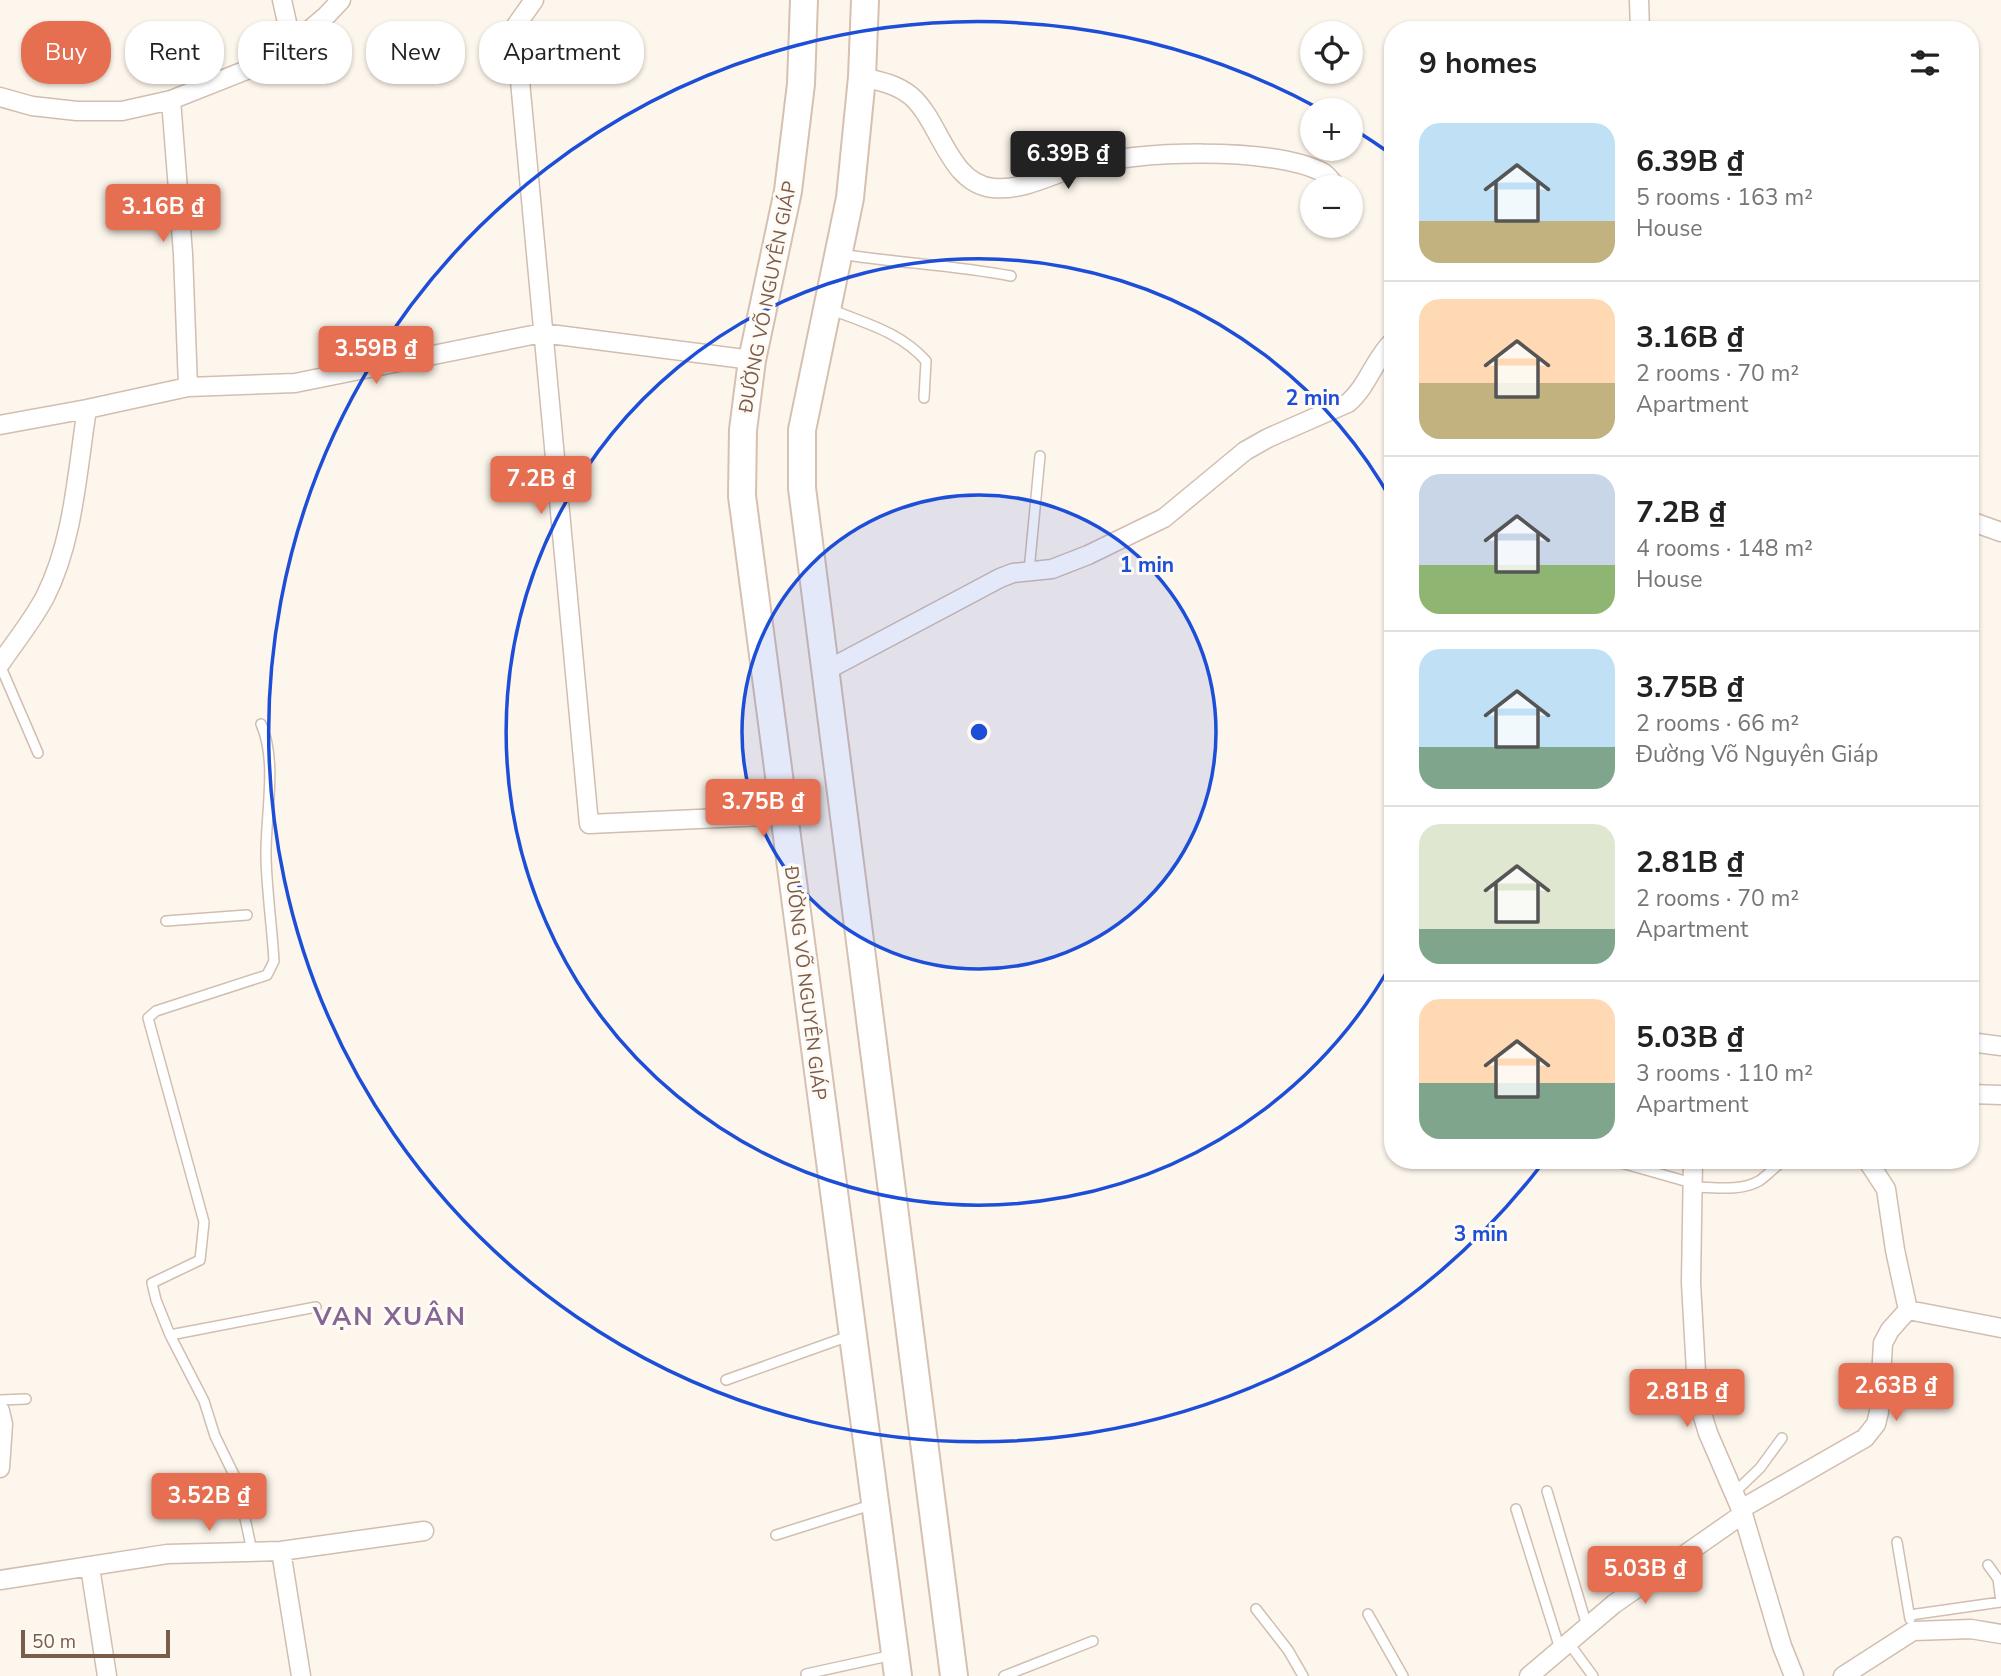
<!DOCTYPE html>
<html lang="en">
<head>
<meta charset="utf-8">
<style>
  body { margin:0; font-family:"Nunito Sans",sans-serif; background:#f6f6f6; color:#222; height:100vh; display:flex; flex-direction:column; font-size:26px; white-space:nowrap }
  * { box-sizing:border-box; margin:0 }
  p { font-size:23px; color:#767676 }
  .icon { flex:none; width:38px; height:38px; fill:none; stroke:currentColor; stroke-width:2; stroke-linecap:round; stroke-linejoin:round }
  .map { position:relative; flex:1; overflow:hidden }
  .side { position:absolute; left:1384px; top:21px; width:595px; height:1148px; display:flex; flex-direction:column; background:#fff; border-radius:28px; box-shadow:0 2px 5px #0004 }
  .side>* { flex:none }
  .guide { position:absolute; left:21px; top:21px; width:665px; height:63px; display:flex; gap:14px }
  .buttons { position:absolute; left:1300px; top:21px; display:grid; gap:14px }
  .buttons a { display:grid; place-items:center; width:63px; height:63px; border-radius:50%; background:#fff; box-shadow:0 2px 5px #0004; font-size:35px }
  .scale { position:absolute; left:21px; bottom:18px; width:149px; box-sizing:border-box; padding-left:7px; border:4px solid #7a5c4d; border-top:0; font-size:19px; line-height:24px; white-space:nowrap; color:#7a5c4d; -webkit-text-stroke:5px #fffaf3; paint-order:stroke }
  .price { position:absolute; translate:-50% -60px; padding:0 16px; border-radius:7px; background:#e76f51; color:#fff; font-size:23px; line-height:46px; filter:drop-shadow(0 2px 4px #0008) }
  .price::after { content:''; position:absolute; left:50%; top:42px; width:21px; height:16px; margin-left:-10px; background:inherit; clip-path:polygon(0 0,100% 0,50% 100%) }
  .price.active { background:#222; color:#fff }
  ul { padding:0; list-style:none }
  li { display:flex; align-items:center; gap:21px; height:175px; padding:0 35px }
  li+li { border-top:2px solid #e0e0e0 }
  li span { display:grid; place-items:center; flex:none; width:196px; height:140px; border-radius:21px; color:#555 }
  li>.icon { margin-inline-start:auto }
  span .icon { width:84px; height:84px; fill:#fffc; stroke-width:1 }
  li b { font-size:30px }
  h2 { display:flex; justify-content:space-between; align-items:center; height:84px; padding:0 35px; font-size:30px }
  .pill { padding:0 24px; border-radius:28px; background:#fff; box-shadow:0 2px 5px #0004; font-size:24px; line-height:63px }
  .pill.active { background:#e76f51; color:#fff }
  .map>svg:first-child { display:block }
</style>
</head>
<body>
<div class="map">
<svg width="2001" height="1676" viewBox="0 0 2001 1676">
  <rect width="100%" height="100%" fill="#fdf6ec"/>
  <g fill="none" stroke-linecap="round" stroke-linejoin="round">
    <g stroke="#d1beb0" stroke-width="12">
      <path id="service" d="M840 254C897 263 954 265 1011 276
        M830 309C864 323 901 332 926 361L924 398
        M1029 571 1040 456
        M0 665 38 753
        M166 921 247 915
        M1611 1160 1692 1183
        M1692 1187C1714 1187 1739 1192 1759 1181 1768 1175 1775 1166 1785 1160
        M170 1335 316 1307
        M726 1380 849 1336
        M0 1400 26 1399
        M1547 1491 1587 1626
        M1734 1493 1760 1468 1782 1438
        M1516 1509 1560 1649
        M776 1535 874 1504
        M1897 1542 1910 1619
        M252 1551 237 1481 215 1436 204 1401 170 1335 156 1300 152 1283 200 1260 204 1222 148 1018 156 1011 267 975 274 961C272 927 267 893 266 858 265 816 278 762 261 724
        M1256 1609 1288 1650 1303 1676
        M1368 1614 1403 1676
        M1910 1615 2001 1602 1998 1579 1988 1565
        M1568 1642 1593 1676
        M806 1674 893 1655
        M1004 1676 1093 1641"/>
    </g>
    <g stroke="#d1beb0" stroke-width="21">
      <path id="minor" d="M282 0 292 45
        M534 0 515 27 589 824 784 815
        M1639 0 1640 30
        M862 77C880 81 896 84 911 96 941 122 948 183 993 188 1024 191 1052 174 1080 166 1135 151 1271 146 1322 172 1328 175 1332 182 1336 187
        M0 97 32 106 77 111H122L171 100 277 58 327 15 341 0
        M171 100 183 254 188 387
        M1351 207V208
        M0 425 87 409 188 387 295 383 542 333 752 360
        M1970 521 2001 532
        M0 664C15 642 33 620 45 597 74 540 77 471 87 409
        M825 671 1000 578 1013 573 1052 569 1088 555 1164 518 1245 451 1268 438 1348 403C1368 386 1374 359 1393 341
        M1970 1042 2001 1046
        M1970 1094 2001 1095
        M1693 1160 1691 1283 1696 1372 1700 1407 1708 1433 1743 1514 1782 1646 1794 1676
        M1867 1160 1886 1189 1895 1250 1908 1310
        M0 1411 3 1424 0 1468
        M1741 1509 1865 1438 1876 1424 1879 1412 1883 1343 1890 1330 1908 1310 2001 1328
        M281 1551 301 1676
        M90 1567 107 1676
        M0 1580 167 1554 281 1551 424 1531
        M1529 1676 1614 1604 1743 1514
        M1843 1676 1913 1631 1971 1629 2001 1634"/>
    </g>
    <g stroke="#d6c0b0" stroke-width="30">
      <path id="secondary" d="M804 0 801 84 788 191 752 360 743 430 742 496 898 1676
        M865 0 862 77 850 198 802 430V488L954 1676"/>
    </g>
    <use href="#service" stroke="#fff" stroke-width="9"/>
    <use href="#minor" stroke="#fff" stroke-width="18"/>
    <use href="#secondary" stroke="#fff" stroke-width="26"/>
  </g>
  <circle cx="979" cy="732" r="237" fill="#1d4ed8" fill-opacity=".12"/>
  <g fill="none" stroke="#1d4ed8" stroke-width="3.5">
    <circle cx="979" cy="732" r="237"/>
    <path d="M1393 961A473 473 0 1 1 1393 503"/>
    <path d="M1542 1164A710 710 0 1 1 1318 108M1355 130A710 710 0 0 1 1391 154"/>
  </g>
  <g text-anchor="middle" stroke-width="6" stroke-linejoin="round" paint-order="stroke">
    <g font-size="19" fill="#7a5c4d" stroke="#fffaf3">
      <text transform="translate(767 297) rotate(-79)" y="7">ĐƯỜNG VÕ NGUYÊN GIÁP</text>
      <text transform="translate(806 983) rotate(83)" y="7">ĐƯỜNG VÕ NGUYÊN GIÁP</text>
    </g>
    <g font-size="26" font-weight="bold" letter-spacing="2" fill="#846695" stroke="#fffaf3">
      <text x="390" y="1325">VẠN XUÂN</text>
    </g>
  </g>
  <circle cx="979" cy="732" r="10" fill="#1d4ed8" stroke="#fffaf3" stroke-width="3.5"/>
  <g font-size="21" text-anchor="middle" font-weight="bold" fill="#1d4ed8" stroke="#fffaf3" stroke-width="6" stroke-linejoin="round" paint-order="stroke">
    <text x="1313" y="405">2 min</text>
    <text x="1147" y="572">1 min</text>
    <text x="1481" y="1241">3 min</text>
  </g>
</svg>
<div class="buttons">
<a><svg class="icon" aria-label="locate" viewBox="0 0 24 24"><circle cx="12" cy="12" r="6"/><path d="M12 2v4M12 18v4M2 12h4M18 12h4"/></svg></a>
<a>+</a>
<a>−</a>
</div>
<div class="scale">50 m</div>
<b class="price active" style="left:1068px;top:191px">6.39B ₫</b>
<b class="price" style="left:163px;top:244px">3.16B ₫</b>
<b class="price" style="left:376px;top:386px">3.59B ₫</b>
<b class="price" style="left:541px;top:516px">7.2B ₫</b>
<b class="price" style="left:763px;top:839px">3.75B ₫</b>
<b class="price" style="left:1896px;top:1423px">2.63B ₫</b>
<b class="price" style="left:1687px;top:1429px">2.81B ₫</b>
<b class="price" style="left:209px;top:1533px">3.52B ₫</b>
<b class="price" style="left:1645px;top:1606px">5.03B ₫</b>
<div class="guide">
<a class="pill active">Buy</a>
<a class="pill">Rent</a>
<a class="pill">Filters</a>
<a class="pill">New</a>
<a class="pill">Apartment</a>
</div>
<section class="side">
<h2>9 homes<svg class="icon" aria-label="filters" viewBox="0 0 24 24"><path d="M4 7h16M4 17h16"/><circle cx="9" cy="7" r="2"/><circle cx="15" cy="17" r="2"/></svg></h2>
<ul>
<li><span style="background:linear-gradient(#bfe0f5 70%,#c2b280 0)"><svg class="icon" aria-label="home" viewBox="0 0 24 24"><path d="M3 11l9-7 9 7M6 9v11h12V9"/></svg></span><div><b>6.39B ₫</b><p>5 rooms · 163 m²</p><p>House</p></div></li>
<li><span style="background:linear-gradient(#ffd9b3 60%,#c2b280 0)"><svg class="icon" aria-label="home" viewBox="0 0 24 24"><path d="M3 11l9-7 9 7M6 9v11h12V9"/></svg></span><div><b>3.16B ₫</b><p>2 rooms · 70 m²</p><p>Apartment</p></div></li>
<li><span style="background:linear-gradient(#c9d6e8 65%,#8fb573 0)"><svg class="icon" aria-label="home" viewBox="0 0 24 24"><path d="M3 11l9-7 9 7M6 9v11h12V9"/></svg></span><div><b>7.2B ₫</b><p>4 rooms · 148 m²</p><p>House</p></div></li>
<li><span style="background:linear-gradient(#bfe0f5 70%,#7fa58c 0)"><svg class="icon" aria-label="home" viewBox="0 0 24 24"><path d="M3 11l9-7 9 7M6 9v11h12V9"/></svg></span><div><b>3.75B ₫</b><p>2 rooms · 66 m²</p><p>Đường Võ Nguyên Giáp</p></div></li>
<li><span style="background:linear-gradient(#dfe7d0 75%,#7fa58c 0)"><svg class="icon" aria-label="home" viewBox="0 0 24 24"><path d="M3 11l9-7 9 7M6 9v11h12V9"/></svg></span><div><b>2.81B ₫</b><p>2 rooms · 70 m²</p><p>Apartment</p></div></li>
<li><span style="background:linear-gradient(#ffd9b3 60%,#7fa58c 0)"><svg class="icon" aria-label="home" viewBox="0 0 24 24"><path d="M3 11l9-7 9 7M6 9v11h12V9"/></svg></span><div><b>5.03B ₫</b><p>3 rooms · 110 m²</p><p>Apartment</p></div></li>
</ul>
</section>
</div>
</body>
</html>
